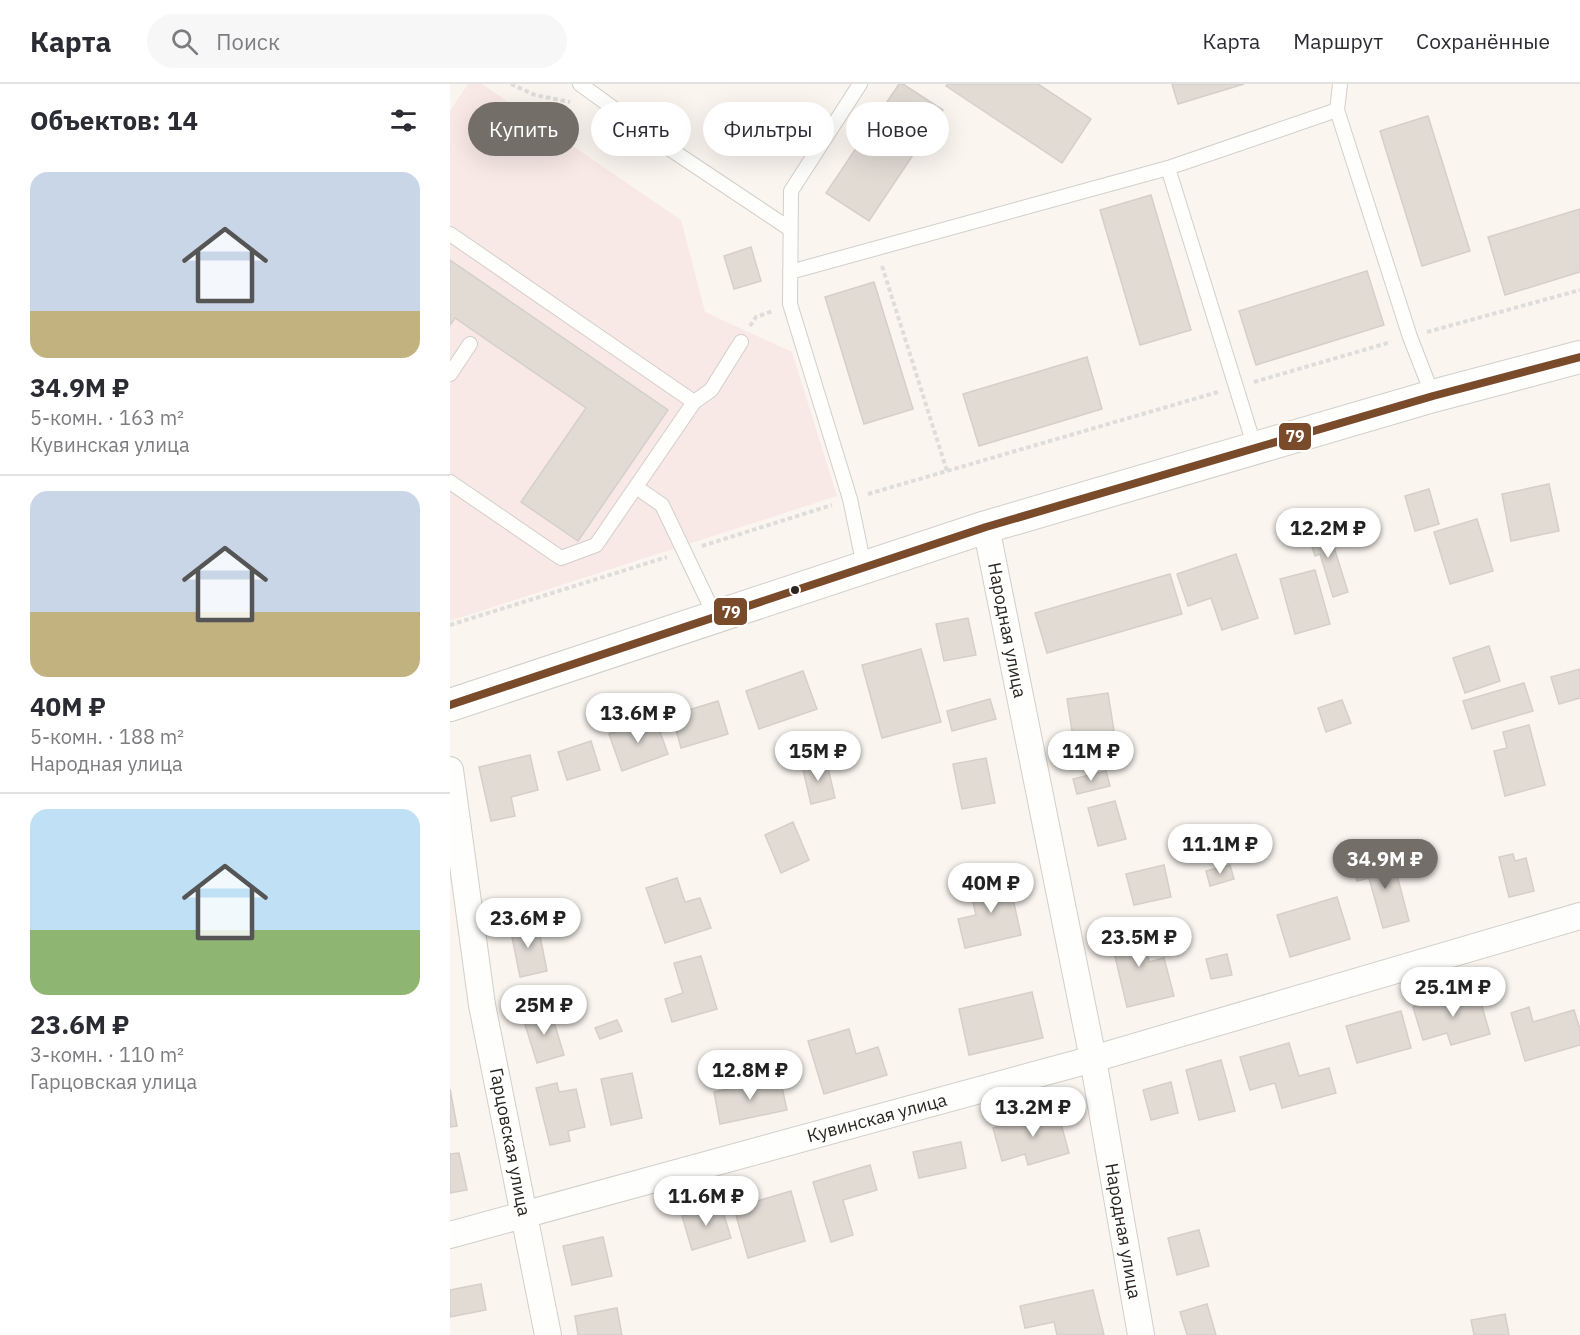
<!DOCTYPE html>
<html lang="ru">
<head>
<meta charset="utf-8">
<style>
  body { margin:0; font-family:"IBM Plex Sans",sans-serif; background:#f7f7f7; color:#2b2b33; height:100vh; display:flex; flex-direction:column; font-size:22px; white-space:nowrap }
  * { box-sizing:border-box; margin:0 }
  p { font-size:20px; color:#7c7c81 }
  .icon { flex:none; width:33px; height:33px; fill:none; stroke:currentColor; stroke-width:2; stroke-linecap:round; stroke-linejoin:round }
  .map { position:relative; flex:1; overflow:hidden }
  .drawer { display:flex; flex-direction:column; background:#fff; width:450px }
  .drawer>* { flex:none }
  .guide { position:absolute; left:18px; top:18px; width:570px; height:54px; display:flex; gap:12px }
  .price { position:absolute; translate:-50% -51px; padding:0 14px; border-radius:21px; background:#fff; color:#222; font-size:20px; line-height:39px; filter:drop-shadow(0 2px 3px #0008) }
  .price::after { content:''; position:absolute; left:50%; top:36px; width:18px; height:14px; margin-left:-9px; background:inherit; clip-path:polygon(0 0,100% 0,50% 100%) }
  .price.active { background:#736e68; color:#fff }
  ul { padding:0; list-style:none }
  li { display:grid; align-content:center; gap:12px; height:318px; padding:0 30px }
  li+li { border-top:2px solid #e1e1e2 }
  li span { display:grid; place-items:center; height:186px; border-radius:18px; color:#555 }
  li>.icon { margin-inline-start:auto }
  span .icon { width:108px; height:108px; fill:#fffc; stroke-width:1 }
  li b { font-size:26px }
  h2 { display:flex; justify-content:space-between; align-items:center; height:72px; padding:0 30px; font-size:26px }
  .chip { padding:0 21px; border-radius:27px; background:#fff; box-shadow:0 6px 24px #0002; font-size:21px; line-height:54px }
  .chip.active { background:#736e68; color:#fff }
  header { display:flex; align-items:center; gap:36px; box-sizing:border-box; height:84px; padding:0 30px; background:#fff; border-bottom:2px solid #e1e1e2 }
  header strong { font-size:28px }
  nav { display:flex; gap:33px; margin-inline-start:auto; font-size:21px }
  .search { width:420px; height:54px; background:#f7f7f7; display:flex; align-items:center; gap:15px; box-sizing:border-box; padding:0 21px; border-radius:33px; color:#7c7c81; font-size:22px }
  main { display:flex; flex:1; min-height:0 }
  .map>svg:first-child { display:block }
</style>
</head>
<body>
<header>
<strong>Карта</strong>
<div class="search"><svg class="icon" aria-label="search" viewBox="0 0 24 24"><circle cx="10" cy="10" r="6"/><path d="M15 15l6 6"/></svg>Поиск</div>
<nav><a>Карта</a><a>Маршрут</a><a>Сохранённые</a></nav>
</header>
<main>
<section class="drawer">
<h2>Объектов: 14<svg class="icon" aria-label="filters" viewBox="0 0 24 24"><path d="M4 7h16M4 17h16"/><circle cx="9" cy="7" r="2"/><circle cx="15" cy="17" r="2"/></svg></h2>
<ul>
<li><span style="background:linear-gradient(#c9d6e8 75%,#c2b280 0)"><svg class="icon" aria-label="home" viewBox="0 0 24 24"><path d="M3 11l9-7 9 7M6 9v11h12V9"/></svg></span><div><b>34.9M ₽</b><p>5-комн. · 163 m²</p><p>Кувинская улица</p></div></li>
<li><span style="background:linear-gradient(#c9d6e8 65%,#c2b280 0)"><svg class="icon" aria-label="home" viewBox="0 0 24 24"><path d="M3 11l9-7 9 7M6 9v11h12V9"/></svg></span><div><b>40M ₽</b><p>5-комн. · 188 m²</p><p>Народная улица</p></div></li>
<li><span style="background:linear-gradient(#bfe0f5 65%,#8fb573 0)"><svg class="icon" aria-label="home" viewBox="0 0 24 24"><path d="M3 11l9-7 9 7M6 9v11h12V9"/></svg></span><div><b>23.6M ₽</b><p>3-комн. · 110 m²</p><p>Гарцовская улица</p></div></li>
</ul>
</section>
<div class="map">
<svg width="1130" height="1251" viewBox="0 0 1130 1251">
  <rect width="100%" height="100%" fill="#faf5ef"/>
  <path fill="#f8e9e6" d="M18 0H32L231 136 255 228 342 268 387 412 0 537V27Z"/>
  <path fill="#e1dbd4" stroke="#d4cfc9" stroke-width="1.5" d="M449 0H453L493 26 419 137 376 109Z
    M498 0H588L641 35 612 79 496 2Z
    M722 0H794L728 20Z
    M978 32 1020 167 972 182 930 47Z
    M701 111 741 246 690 261 650 126Z
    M1130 125V188L1055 211 1038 153Z
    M301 163 311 197 284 205 274 172Z
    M0 176 218 326 128 457 71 418 136 324 5 234 0 241Z
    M917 187 934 241 806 281 789 227Z
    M424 198 463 325 414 340 375 213Z
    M637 273 652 325 529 362 513 310Z
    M1099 400 1109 447 1061 457 1052 410Z
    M979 405 989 440 965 447 955 412Z
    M1027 435 1043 487 1000 500 984 448Z
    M877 441 898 508 883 513 870 470 865 472 857 447Z
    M786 470 808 534 772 546 761 514 738 522 727 490Z
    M865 486 880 540 845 550 830 495Z
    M720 490 732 530 597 569 585 529Z
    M518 534 526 571 494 577 486 540Z
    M1039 562 1050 597 1015 609 1003 574Z
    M471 565 491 638 432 654 412 581Z
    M1130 585V614L1109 620 1101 593Z
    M353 587 367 625 309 645 296 607Z
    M1074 599 1083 627 1022 645 1013 617Z
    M658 609 664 647 623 653 617 615Z
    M540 615 546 635 502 647 497 627Z
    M892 616 901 639 876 648 868 624Z
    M268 617 278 650 231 664 222 631Z
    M205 634 218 670 172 687 159 650Z
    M1079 641 1095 701 1055 712 1044 667 1057 664 1053 648Z
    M141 657 150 686 117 696 108 668Z
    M80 671 88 706 61 713 65 732 41 737 29 683Z
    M536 674 545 719 512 725 503 680Z
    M376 675 385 714 361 720 352 681Z
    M656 687 660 702 627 710 623 695Z
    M665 717 676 755 648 762 638 724Z
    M343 738 359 776 331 789 315 751Z
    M1063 770 1065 777 1076 774 1084 807 1059 813 1049 773Z
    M942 772 959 837 933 844 919 794 907 797 903 783Z
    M714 781 721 813 684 821 676 790Z
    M780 781 784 795 760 802 756 787Z
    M558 792 571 851 515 864 508 835 526 831 519 801Z
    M227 794 235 818 250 814 261 844 215 859 196 804Z
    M887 813 900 855 840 873 827 831Z
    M87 837 97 887 70 893 60 843Z
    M690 840 699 878 714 874 724 912 677 923 659 847Z
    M777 870 782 891 761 895 756 875Z
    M251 872 267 925 222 938 215 915 233 909 224 879Z
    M1027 905 1040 950 1001 961 997 949 973 956 963 923Z
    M582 908 593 954 519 971 509 925Z
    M1079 923 1083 938 1124 926 1130 945V961L1075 977 1061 929Z
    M100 925 114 971 87 979 73 934Z
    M951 927 961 964 907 979 896 942Z
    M167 936 172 947 150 955 145 944Z
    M399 945 406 970 428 963 437 991 374 1010 358 957Z
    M839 959 849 992 879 984 886 1009 832 1024 825 999 800 1006 790 973Z
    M771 976 785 1027 749 1036 736 986Z
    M182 989 192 1034 161 1041 151 995Z
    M330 994 337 1026 270 1040 264 1008Z
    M721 998 728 1029 701 1036 693 1006Z
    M107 999 109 1008 126 1005 135 1043 118 1047 120 1057 100 1061 86 1004Z
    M0 1005 7 1042 0 1043Z
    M607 1025 619 1069 578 1081 575 1070 552 1077 543 1044Z
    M511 1058 516 1084 469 1094 463 1068Z
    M9 1069 17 1106 0 1109V1070Z
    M420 1081 427 1106 393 1116 403 1151 381 1158 363 1098Z
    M341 1107 355 1157 298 1174 284 1124Z
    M271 1121 281 1154 242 1166 232 1132Z
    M749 1146 759 1182 727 1191 718 1154Z
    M153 1153 162 1192 122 1201 113 1162Z
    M31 1200 36 1226 0 1233V1206Z
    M643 1206 654 1251H607L604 1238 575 1244 570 1222Z
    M757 1220 766 1251H737L730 1228Z
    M167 1224 172 1251H128L125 1232Z
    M1055 1230 1059 1251H1024L1021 1236Z"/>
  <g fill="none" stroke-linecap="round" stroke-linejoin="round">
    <g stroke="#d4cec8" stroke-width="16">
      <path id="service" d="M130 0 217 63 340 145
        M410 0 341 107 340 220 400 415 414 482
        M887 26 890 0
        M0 150 244 318 146 461 111 474 0 398
        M340 188 718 84
        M0 290 20 260
        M244 318 261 306 291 258
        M805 364 718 84 887 26 960 253 983 312
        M186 403 212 421 265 532"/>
    </g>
    <g stroke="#d4cec8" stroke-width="28">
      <path id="minor" d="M536 443 643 975 691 1251
        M0 686 32 921 98 1251
        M0 1151 643 975 1130 832"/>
    </g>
    <g stroke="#d4cec8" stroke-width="34">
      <path id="tertiary" d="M0 621 536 443 983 312 1130 273"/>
    </g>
    <path stroke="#dfdddb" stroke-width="4" stroke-dasharray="4.5 3" stroke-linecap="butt" d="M61 0 85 11 120 18
      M432 182 497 387
      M300 242 306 233 323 227
      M977 248 1130 206
      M804 298 941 258
      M418 410 768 308
      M252 462 382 421
      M0 541 217 473"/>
    <use href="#service" stroke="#fefefd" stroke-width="14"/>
    <use href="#minor" stroke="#fefefd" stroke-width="26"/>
    <use href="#tertiary" stroke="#fefefd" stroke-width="32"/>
    <g stroke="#fff" stroke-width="12">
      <path id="bus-1" d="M0 621 536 443 983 312 1130 273"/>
    </g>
    <use href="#bus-1" stroke="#7a4b2a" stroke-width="8"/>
  </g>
  <circle fill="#2a251f" stroke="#fff" stroke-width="2" cx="345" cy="506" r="5"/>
  <g text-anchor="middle" stroke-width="4.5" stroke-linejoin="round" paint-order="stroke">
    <g font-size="18" fill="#2a251f" stroke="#fff">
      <text transform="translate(557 546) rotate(79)" y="6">Народная улица</text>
      <text transform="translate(427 1034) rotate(-15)" y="6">Кувинская улица</text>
      <text transform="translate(60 1058) rotate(79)" y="6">Гарцовская улица</text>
      <text transform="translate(673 1147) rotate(80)" y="6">Народная улица</text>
    </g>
  </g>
  <g stroke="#fff" stroke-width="2">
    <rect x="828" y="338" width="34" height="29" rx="6" fill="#7a4b2a"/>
    <rect x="263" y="513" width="35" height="29" rx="6" fill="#7a4b2a"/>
  </g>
  <g font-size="16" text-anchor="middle" font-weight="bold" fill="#fff">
    <text x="845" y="358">79</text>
    <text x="281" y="534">79</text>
  </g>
</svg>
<b class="price" style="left:878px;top:475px">12.2M ₽</b>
<b class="price" style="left:188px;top:660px">13.6M ₽</b>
<b class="price" style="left:368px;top:698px">15M ₽</b>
<b class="price" style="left:641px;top:698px">11M ₽</b>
<b class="price" style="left:770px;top:791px">11.1M ₽</b>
<b class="price active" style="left:935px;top:806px">34.9M ₽</b>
<b class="price" style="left:541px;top:830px">40M ₽</b>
<b class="price" style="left:78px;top:865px">23.6M ₽</b>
<b class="price" style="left:689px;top:884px">23.5M ₽</b>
<b class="price" style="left:1003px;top:934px">25.1M ₽</b>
<b class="price" style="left:94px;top:952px">25M ₽</b>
<b class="price" style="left:300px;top:1017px">12.8M ₽</b>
<b class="price" style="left:583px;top:1054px">13.2M ₽</b>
<b class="price" style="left:256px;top:1143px">11.6M ₽</b>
<div class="guide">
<a class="chip active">Купить</a>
<a class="chip">Снять</a>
<a class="chip">Фильтры</a>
<a class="chip">Новое</a>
</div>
</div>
</main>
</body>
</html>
